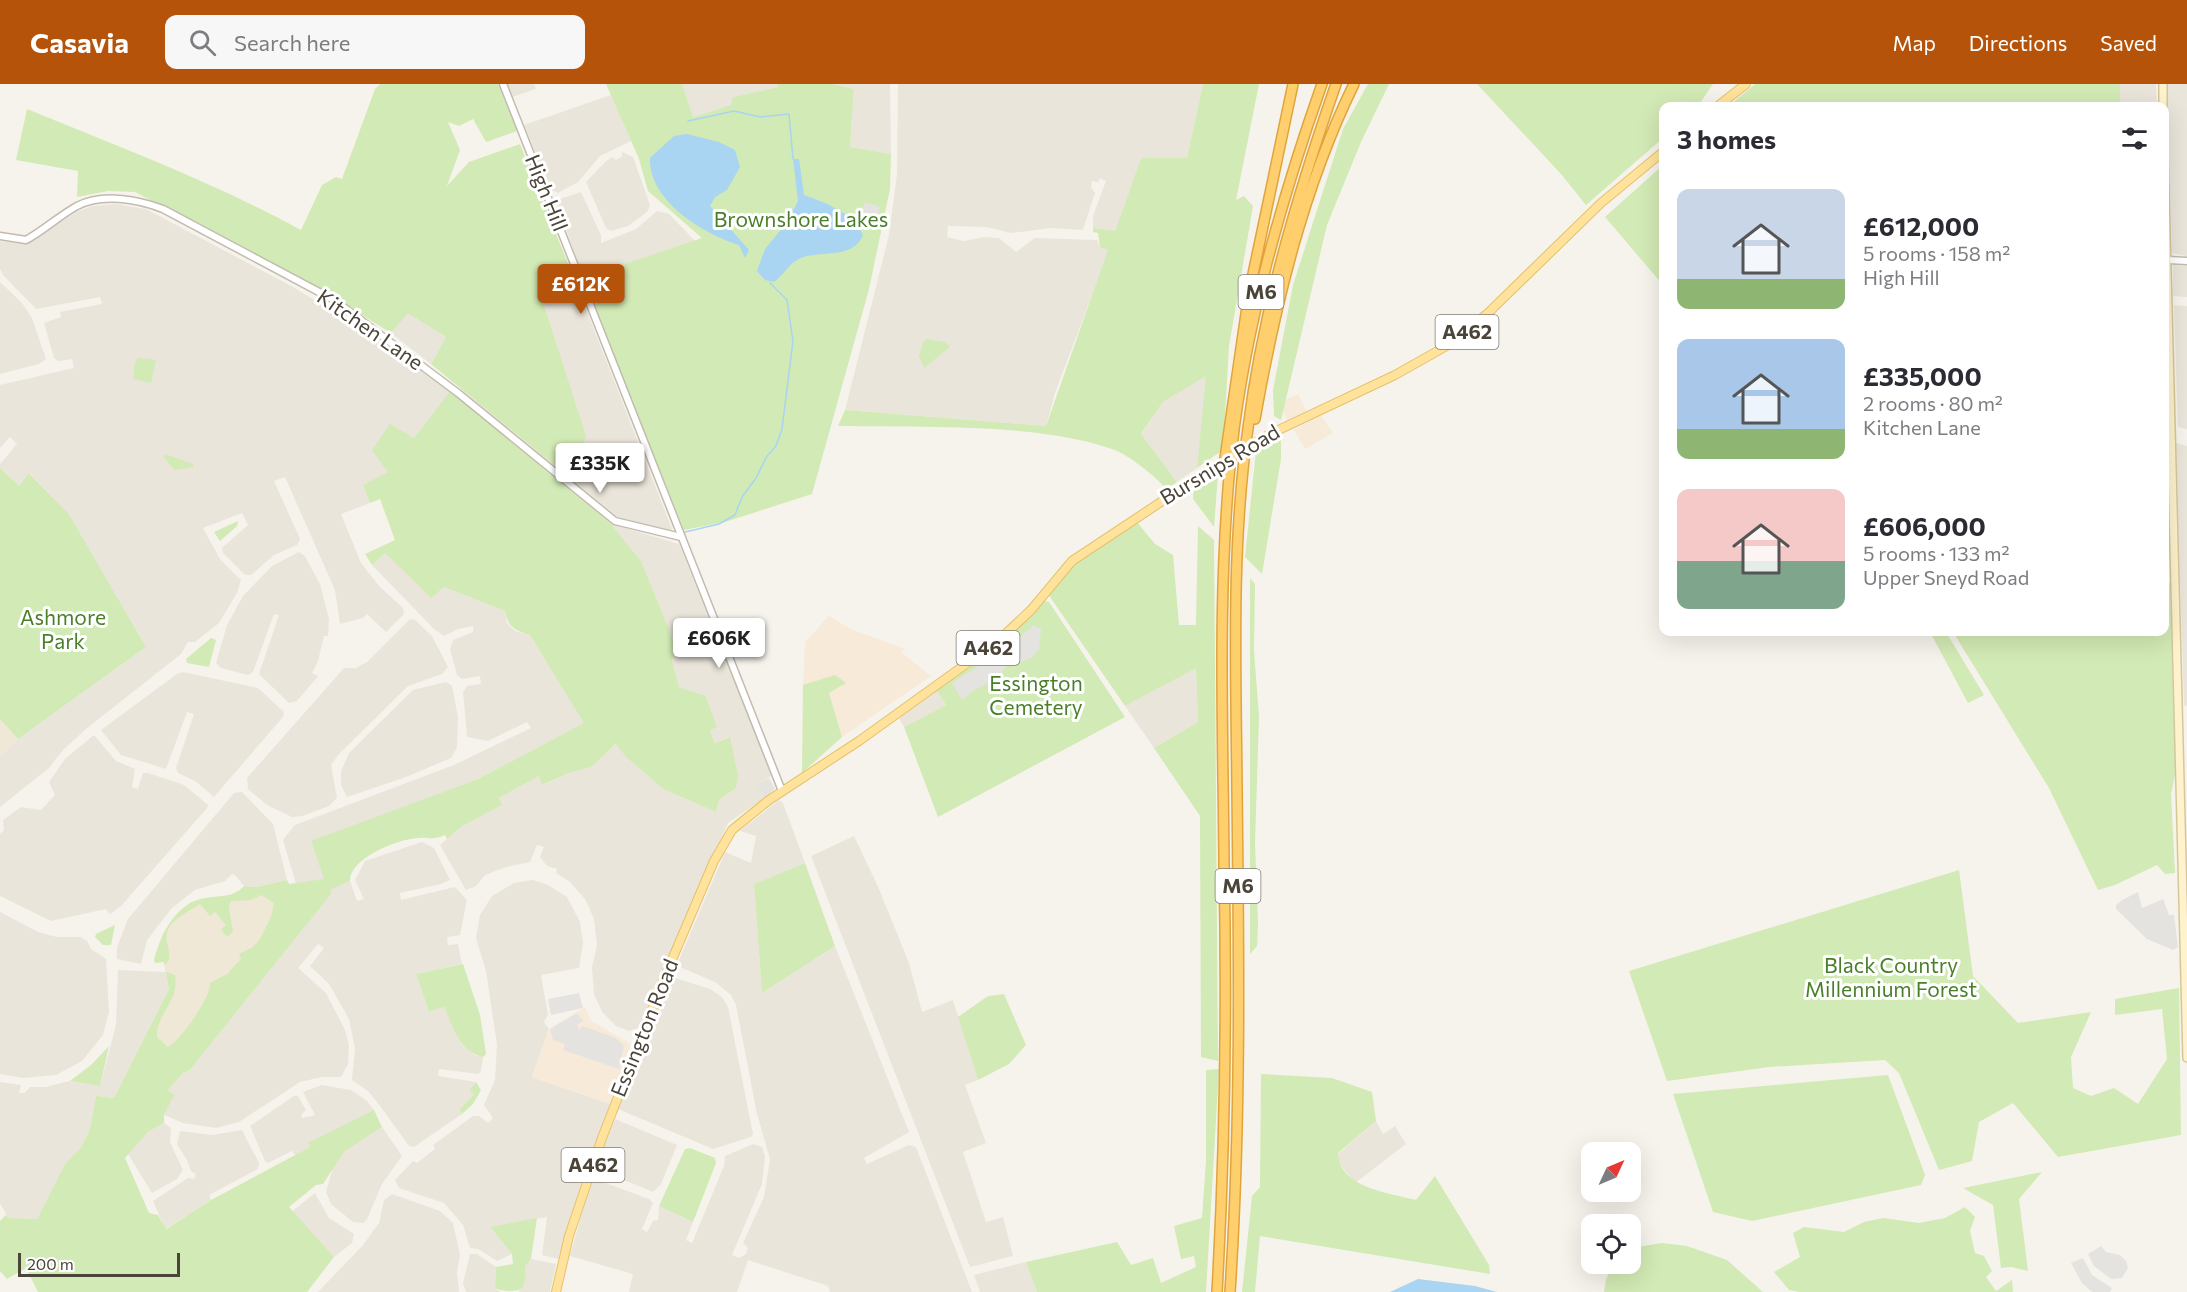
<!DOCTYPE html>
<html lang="en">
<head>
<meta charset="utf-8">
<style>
  body { margin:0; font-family:Commissioner,sans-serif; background:#f7f7f7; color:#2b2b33; height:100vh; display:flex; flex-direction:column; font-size:22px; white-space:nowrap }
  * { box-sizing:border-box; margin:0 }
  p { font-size:20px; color:#7c7c81 }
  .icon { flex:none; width:33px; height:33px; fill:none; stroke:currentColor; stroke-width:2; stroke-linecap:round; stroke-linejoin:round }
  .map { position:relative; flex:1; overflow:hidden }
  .sheet { position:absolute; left:1659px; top:18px; width:510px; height:534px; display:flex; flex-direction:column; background:#fff; border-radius:12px; box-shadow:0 6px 24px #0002 }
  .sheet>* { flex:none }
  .needle { width:39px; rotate:46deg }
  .tools { position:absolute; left:1581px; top:1058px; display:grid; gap:12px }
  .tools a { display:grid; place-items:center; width:60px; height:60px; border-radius:12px; background:#fff; box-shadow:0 6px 24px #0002; font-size:30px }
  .scale { position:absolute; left:18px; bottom:15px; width:162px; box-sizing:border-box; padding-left:6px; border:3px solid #4b4439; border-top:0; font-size:16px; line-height:21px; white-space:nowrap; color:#4b4439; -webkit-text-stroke:4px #fff; paint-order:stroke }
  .price { position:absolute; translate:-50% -51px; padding:0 14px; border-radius:6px; background:#fff; color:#222; font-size:20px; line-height:39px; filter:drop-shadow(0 2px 3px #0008) }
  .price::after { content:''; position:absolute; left:50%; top:36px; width:18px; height:14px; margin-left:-9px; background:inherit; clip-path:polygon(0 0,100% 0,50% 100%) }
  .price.selected { background:#b45309; color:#fff }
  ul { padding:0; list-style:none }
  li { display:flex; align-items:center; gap:18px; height:150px; padding:0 18px }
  li span { display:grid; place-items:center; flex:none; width:168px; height:120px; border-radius:12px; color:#555 }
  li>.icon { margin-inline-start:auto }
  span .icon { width:72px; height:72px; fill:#fffc; stroke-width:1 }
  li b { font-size:26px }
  h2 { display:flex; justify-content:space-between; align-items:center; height:72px; padding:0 18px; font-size:26px }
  header { display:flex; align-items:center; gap:36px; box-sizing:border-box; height:84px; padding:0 30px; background:#b45309; color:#fff }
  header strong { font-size:28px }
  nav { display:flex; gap:33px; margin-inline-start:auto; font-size:21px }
  .search { width:420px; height:54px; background:#f7f7f7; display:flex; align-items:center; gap:15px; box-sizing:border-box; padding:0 21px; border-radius:12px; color:#7c7c81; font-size:22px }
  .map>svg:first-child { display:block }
</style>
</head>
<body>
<header>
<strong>Casavia</strong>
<div class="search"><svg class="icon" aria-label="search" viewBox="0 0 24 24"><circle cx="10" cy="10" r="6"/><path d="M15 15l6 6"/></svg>Search here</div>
<nav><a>Map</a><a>Directions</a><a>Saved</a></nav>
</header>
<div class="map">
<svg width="2187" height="1208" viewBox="0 0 2187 1208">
  <rect width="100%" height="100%" fill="#f6f3ec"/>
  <path fill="#eae5da" d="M507 0H534L536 5 512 13Z
    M682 0H778V3L733 13 732 21 693 33Z
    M833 0H890L891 70 850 63 854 5Z
    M898 0H1203L1187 74H1141L1115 147 1093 144V132L1106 97 1100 94 1098 98 1092 97 1091 103 1095 109 1083 146 1051 144 1011 149 986 143 948 142 947 153 964 157 985 153 999 154 1016 168 1035 154 1097 156 1100 163 1109 166 1055 309 1046 342 845 326 889 151 897 90Z
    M2120 0H2156L2157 22H2120Z
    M2167 0H2187V172L2172 169Z
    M611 11 631 57 600 72 578 98 558 109 551 106 524 41Z
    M622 68 633 73 650 121 647 128 628 142 611 147 606 144 586 98 605 78 612 73 616 76 622 72Z
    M581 108 601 151V159L636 145 657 127 669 130 695 157 583 194 557 119 560 115Z
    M115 120 146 125 293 203 344 234 450 307 414 354 390 341 389 388 363 401 370 419 341 430 361 479 380 503 403 524 404 530 386 548 367 530 363 534 340 540 335 506 285 393 274 397 300 455 297 461 274 471 251 491H245L223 469 222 464 248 441 242 429 203 444 220 475 241 496 237 509 219 539 195 558H188L181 570 86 645 63 666 49 684 0 723V672L18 655 146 563 69 430 30 389 19 402 0 384V380L17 360 10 353 0 364V301L74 284 72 275 58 277 54 274 44 239 61 233 60 228 102 220 100 213 36 225 3 191 0 185V157L25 160 77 128 92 122Z
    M2173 181 2187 182V213L2173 212Z
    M0 198 22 219 32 234 46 275 39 280 0 290Z
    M577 202 672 445 669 448 618 433 571 395 585 352 542 215Z
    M2174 221 2187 222V345L2178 343Z
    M408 228 446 253 431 280 391 249Z
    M1207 291 1197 384 1177 398 1141 351 1163 318Z
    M2176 359 2187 362V622L2184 621Z
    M611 440 679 460 772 691 758 701 764 714 728 739 640 943 629 947 616 942 602 928 594 910 592 883 597 861 594 835 585 815 570 798 556 789 557 785 547 782 540 773 544 763 537 761 530 778 506 783 485 791 476 802 466 806 440 761 462 742 501 721 499 714 539 692 543 701 569 689 590 683 617 660 626 673 663 705 716 728 719 716 736 704 729 653 715 659 710 647 717 643 706 612 679 603 672 577 676 562 641 477Z
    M299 468 305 472 320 500 329 535 328 552H324L318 577 312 589 318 592 297 617 289 619 259 590 279 531 274 530 253 588 248 591 221 584 216 579 227 541 243 512 272 482Z
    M385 469 431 513 444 503 505 527 507 539 515 547 530 551 585 639 478 695 311 758 325 795 296 800 283 756 295 741 454 681 531 644 527 638 488 657 467 653 463 608 467 602 481 600 480 592 462 595 457 591 450 565 453 556 473 548V542L458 545 444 552 434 545 372 481Z
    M414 535 432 552 448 583 442 590 408 602 339 670 331 681 337 714 329 722 302 732 292 733 267 721 248 705 247 694 344 584H356L367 578 409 536Z
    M1196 583 1198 638 1154 664 1125 622Z
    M183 588 258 604 284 628 283 633 214 713 195 697 178 689 176 684 194 630 187 628 166 685 121 671 101 646 177 590Z
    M446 598 452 602 458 633 457 664 451 674 406 693 347 713 341 701V687L349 669 413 606Z
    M936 605 946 621 904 643 898 632Z
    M94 651 116 677 135 685 132 703 138 705 143 689H148L184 701 208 721 207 724 121 822 110 830 106 825 51 837 0 812V750L4 746 3 736 21 723 41 726 55 711 49 698 65 675Z
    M242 708 273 740 287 796 257 803 244 802 235 791 232 790 225 797 195 806 172 824 147 856 141 880 117 875V863L128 835 234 709Z
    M779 716 783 719 805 779 754 800 762 909 835 862 909 1048 864 1074 867 1080 909 1061 916 1063 972 1208H830L828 1202 748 1176 737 1208H629L633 1190 570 1172 592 1094 649 1115 653 1119 642 1145 647 1148 653 1137 658 1136 659 1122 693 1138 686 1156 692 1159 724 1082 725 1072 753 1060 762 1063 765 1072 762 1100 732 1171 739 1174 746 1170 748 1164 743 1159 764 1113 770 1075 757 1030 736 921 731 911 715 898 682 884 679 876 725 768 751 779 756 752 740 747Z
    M854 752 879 805 909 879 922 928 953 916 978 996 965 1001 986 1059 963 1068 986 1138 1003 1133 1013 1172 970 1183 811 772Z
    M422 758 434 764 450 796 441 800 400 809 401 816 455 803 467 816 460 851 447 853 448 861 458 860 462 880 416 890 429 928 444 923 461 959 474 971 483 973 481 987 478 990 439 985 438 992 476 998 469 1006 474 1010 459 1026 462 1030 414 1063 409 1062 380 1022 368 1007 352 996 355 964 349 935 329 900 310 882 324 864 318 860 298 884 326 909 345 946 349 962 348 980 341 993H322L300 998 239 1038 216 1044 183 1039 164 1031 173 1011 168 1006 183 989 190 986 302 846 330 806 350 797 357 817 364 815 355 796 365 777Z
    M533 796 548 801 567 813 580 838 583 859 579 884 541 891 548 931 544 938 549 945 532 993 610 1020 558 1175 542 1171 547 1133 490 1143 512 1170 497 1177 478 1165 470 1164 463 1141 444 1119 399 1104 395 1096 413 1077 417 1079 435 1065 433 1061 473 1032H479L488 1039 493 1034 484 1021 495 996 497 961 486 887 476 854 480 831 492 812 514 799Z
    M0 828 38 848 57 853H81L87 857 91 865 106 875 109 928 103 951 82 977 56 991 23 994 0 990Z
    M118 886 166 888 169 905 114 1014 96 1012 90 1045 81 1063 65 1080 37 1135 8 1134 0 1119V998L21 1001 19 1009H25L30 1003H46L69 997 100 1002 116 941Z
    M669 892 710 905 722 913 728 923 753 1050 751 1053 713 1065 618 1025Z
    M322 1001 351 1006 367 1017 374 1026 308 1060 310 1063 295 1071 292 1067 268 1079 265 1077 250 1042 294 1012H298L306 1026 301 1031 302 1034 315 1031 303 1008Z
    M615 1035 677 1061 661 1100 653 1108 595 1084Z
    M1376 1037 1383 1050 1395 1042 1406 1060 1355 1099 1339 1079 1338 1070Z
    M164 1039 171 1044 170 1058 183 1086 177 1095 152 1109 128 1070 148 1048Z
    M382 1043 402 1072 382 1100 367 1135 364 1139 353 1138 331 1120 326 1108 333 1083 344 1068Z
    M242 1046 259 1079 258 1085 209 1111 211 1116 165 1145 153 1117 188 1094 194 1095 196 1090 191 1087 187 1076 177 1060 180 1047 212 1051Z
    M315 1109 329 1134 354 1150 352 1159 334 1173 291 1128Z
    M392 1110 440 1127 453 1139 460 1171 457 1188 459 1208H318L363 1161 379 1139 384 1116Z
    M470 1170H477L496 1183 495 1204 501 1208H466L463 1199Z
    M531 1175 556 1180 550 1208H518L522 1205 526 1194 525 1183Z
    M1026 1178 1037 1208H980L974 1191Z"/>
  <path fill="#f7ead8" d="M1298 310 1306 327 1287 337 1280 318Z
    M1321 331 1333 349 1305 365 1294 346Z
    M829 532 851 545 905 565 901 568 931 592 842 653 829 609 845 599 803 601 805 558Z
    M585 923 591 937 631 960 610 1020 532 993 549 945Z"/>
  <path fill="#efe8d6" d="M0 635 18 655 0 672Z
    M293 802 298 812 168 976 142 962 169 905 161 865 162 851 172 836 190 819 200 815Z"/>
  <path fill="#d2eab5" d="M380 0H498L517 47 486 58 473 35 459 42 448 38 460 66 447 102 469 78 520 60 577 202 542 215 586 352 571 395 431 280 446 253 408 229 391 249 318 204 135 108 108 107 77 113 78 87 16 76 27 25C120 63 213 98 301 146L322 101 336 93 342 95 375 5Z
    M606 0H682L693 33 731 21 733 13 778 3V0H833L854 5 850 63 891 70 890 105 869 205 812 410 725 438 684 446 583 194 702 154 648 107 639 75Z
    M1203 0H1259L1236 116 1244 112 1253 122 1229 262 1223 366 1197 384 1206 292 1163 318 1141 350 1177 398 1166 405C1159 395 1127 370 1115 366 1039 338 920 344 838 342L845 326 1046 342 1108 166 1100 163 1098 149 1093 148V144L1115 147 1141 74H1187Z
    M1368 0H1389L1361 58 1327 141 1281 336 1274 332 1273 306 1293 201 1343 45Z
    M1477 0H1713L1698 22H1664L1663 54 1586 121 1561 90Z
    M1755 0H2120V22H1729Z
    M1663 81V201L1605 133Z
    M927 255 945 258 950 263 924 284 919 272 923 258Z
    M138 274 156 276 151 299 133 295 135 278Z
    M450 307 611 440 641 477 676 562 672 577 679 603 706 612 717 643 710 647 715 659 730 653 738 691 736 704 719 716 716 728 663 705 626 673 616 660 591 683 569 689 542 701 539 692 499 714 502 721 462 742 447 755 445 751C429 757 432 753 418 754 398 755 350 774 350 797L330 806 331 810 190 986 183 989 168 1006 174 1011 164 1031V1039L148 1048 125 1074 149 1129 158 1131 166 1145 211 1116 310 1063 308 1059 374 1026 382 1043 344 1068 323 1100 316 1101 289 1123 334 1173 307 1208H38L26 1184 7 1195 0 1187V1137L6 1131 8 1134 37 1135 65 1080 81 1063 90 1045 96 1012 114 1014 169 905 166 888 175 891C180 918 155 931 157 953L168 963C180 957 212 912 210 899L227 890 241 875 239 870 253 863 260 855 271 833 274 819 261 811 251 816 231 817 229 823 233 848 227 853 221 845 226 841 215 828 210 832 200 820C190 827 170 835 167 849 164 860 175 872 165 881L164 878 155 879 154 876C160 852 175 821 201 815 217 811 232 815 244 802L257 803 287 796 289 800 324 795 311 757 478 695 584 639 530 551C514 546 508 543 505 527L444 503 431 514 385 469 372 481 365 470 395 456 380 415 370 419 363 401 388 388 372 366 390 340 414 354Z
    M1281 355V375L1262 490 1245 473 1256 367Z
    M165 370 193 380V383L174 386 164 373Z
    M2164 373H2167L2169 493H2165Z
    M0 384 19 402 29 389 69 430 146 563 18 655 0 635Z
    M1218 391 1214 443 1193 415 1194 401Z
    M238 437 237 442 220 457 214 448Z
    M1136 437 1155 460 1173 471 1179 541H1196L1198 442 1214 456 1218 977 1201 973 1200 732 1154 664 1198 638 1196 584 1125 622 1048 510 1076 478Z
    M1250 494 1255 500 1254 566 1259 633 1255 759 1258 839 1257 862 1250 870Z
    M2165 499H2170L2176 687 2171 710 2175 789 2165 790 2157 781 2115 801 2098 806 2049 704 1953 548H2164Z
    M1044 517 1049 518 1125 633 938 733 904 643 946 621 936 605 994 568Z
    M1930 548H1946L1984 611 1968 619Z
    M211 554 216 556 209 583 187 579 186 575Z
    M835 591 846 599 829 609 842 653 802 689 803 601Z
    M805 779 835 862 762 909 754 800Z
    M1959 786 1973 892 2018 939 2091 928 2071 973 2073 1004 2091 1012 2114 1004 2138 1020 2167 975 2162 925 2115 931V915L2179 904 2181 1051 2058 1073 2013 1019 1979 1038 1972 1077 1939 1086 1899 989 1885 976 1769 983 1667 997 1629 887Z
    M115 841 111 861H103L95 853 96 850Z
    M463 880 480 931 486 970 483 973C459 968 453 942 444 923L429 928 416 890Z
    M1004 910 1026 961 1009 980 978 996 958 933 988 912Z
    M109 962 100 1002 70 997 91 981Z
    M1219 985 1206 1208H1037L1026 1178 1117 1158 1131 1181 1153 1174 1161 1199 1196 1183 1194 1172 1181 1175 1174 1142 1202 1134 1206 1077V986Z
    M1261 990 1332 994 1372 1008 1376 1037 1338 1069C1339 1104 1390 1109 1416 1116L1435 1092 1489 1181 1490 1190 1260 1152 1255 1208H1242L1252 1112 1260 1103Z
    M1888 991 1925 1091 1921 1101 1752 1137 1713 1128 1673 1010Z
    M476 998 481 1006 473 1020 462 1030 459 1026 474 1010 469 1006Z
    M690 1064 715 1074 716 1079 693 1138 659 1122 685 1065Z
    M2042 1088 2019 1115 2028 1187 2011 1183 2001 1184 1993 1121 1963 1104Z
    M1965 1123 1975 1133 1970 1147 1975 1169 1984 1172 1992 1187 1986 1193 1996 1207 2012 1196 2013 1208H1800L1789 1206 1774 1188 1800 1173 1793 1149 1804 1143 1844 1148 1864 1138 1883 1134 1919 1139 1945 1134Z
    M537 1134 531 1175 525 1183 526 1194 522 1205C514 1208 503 1208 495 1204L496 1183 513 1180 512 1170 490 1143Z
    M1662 1159 1687 1162 1727 1176 1763 1208H1604L1606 1195 1615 1179H1630L1631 1164Z"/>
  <path fill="#e5e3e0" d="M865 118 880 123 875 141 859 136Z
    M1034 541 1041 545 1039 566 1031 574 1019 579 1012 565 1021 552Z
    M999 569 1007 580 1000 592 973 607 962 616 952 599Z
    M769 694 775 705 764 714 757 701Z
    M2138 808 2142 824 2163 815 2169 831H2174L2178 863 2173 866 2147 855 2116 825V821L2122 816Z
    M579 909 583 924 551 931 548 915Z
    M577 929 583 937 577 941 580 946 582 942 616 954 624 962 619 985 563 966 565 960 553 956 550 945Z
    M2101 1162 2106 1168 2120 1171 2126 1177 2128 1184 2122 1194 2111 1195 2094 1182 2088 1170Z
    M2083 1174 2092 1191 2112 1204 2110 1208H2092L2082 1199 2071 1179Z"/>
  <path fill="#a9d4f2" d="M687 50 719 58 735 66 740 83 727 106 715 113 710 122 749 166 745 174 739 161C702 149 649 117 650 74L674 52Z
    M793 75H799L804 111C826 119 852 128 863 151 852 177 819 165 799 175 788 180 783 192 774 198L765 196 757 187 765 165 784 142 780 133 794 125 798 117Z
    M1418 1195 1475 1202 1497 1208H1390Z"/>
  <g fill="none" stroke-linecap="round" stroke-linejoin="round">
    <path stroke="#a9d4f2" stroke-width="1.5" d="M688 37 734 27 760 33 789 30 793 75
      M681 449 719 440 735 431 742 413 756 394 767 372 776 362 782 345 793 257 787 216 770 199"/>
    <g stroke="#c2bbae" stroke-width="9">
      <path id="tertiary" d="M503 0 782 707
        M0 152 26 156C44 146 59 132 77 122 102 109 137 115 163 125L334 216 458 309 615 437 681 453
        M2168 176 2187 177"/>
    </g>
    <g stroke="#d6c79b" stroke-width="10">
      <path id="secondary" d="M2163 0V22
        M2164 68 2187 974"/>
    </g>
    <g stroke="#e6c16a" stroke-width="10">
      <path id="primary" d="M1718 22 1746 0
        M1270 350 1395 291 1450 260 1487 230 1601 119 1664 67
        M556 1208 569 1152 602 1054 668 885 714 777 732 746 769 716 859 657 998 557 1031 526 1072 477 1209 386"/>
    </g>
    <g stroke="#e0a43c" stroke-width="12">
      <path id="motorway" d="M1255 335C1275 222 1303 104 1354 0
        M1224 381 1249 209 1293 0
        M1217 1208C1225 1065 1227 922 1224 779 1223 641 1217 500 1232 362 1246 239 1281 116 1322 0
        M1230 1208C1241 1040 1239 873 1237 705 1236 585 1231 464 1248 344 1263 226 1297 112 1336 0"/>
    </g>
    <use href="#tertiary" stroke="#fff" stroke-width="6"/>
    <use href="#secondary" stroke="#fff3cd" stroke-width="7"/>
    <use href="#primary" stroke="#ffe39c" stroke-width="8"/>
    <use href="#motorway" stroke="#ffcf6e" stroke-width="9"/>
    <g stroke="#e6c16a" stroke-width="10" stroke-linecap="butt">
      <path id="primary-bridge" d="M1209 386 1270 350"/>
    </g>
    <use href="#primary-bridge" stroke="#ffe39c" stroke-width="8"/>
  </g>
  <g text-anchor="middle" stroke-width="6" stroke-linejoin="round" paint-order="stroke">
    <g fill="#fff" stroke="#817c74" stroke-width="1.5">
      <rect x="1238.5" y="191" width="45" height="34" rx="4.5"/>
      <rect x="1435.5" y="231" width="63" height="34" rx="4.5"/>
      <rect x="956.5" y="547" width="63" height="34" rx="4.5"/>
      <rect x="1215.5" y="785" width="45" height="34" rx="4.5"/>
      <rect x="561.5" y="1064" width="63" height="34" rx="4.5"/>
    </g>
    <g font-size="20" font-weight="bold" fill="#4b4439">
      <text x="1261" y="215">M6</text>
      <text x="1467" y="255">A462</text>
      <text x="988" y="571">A462</text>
      <text x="1238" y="809">M6</text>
      <text x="593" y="1088">A462</text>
    </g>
    <g font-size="21" fill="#4b4439" stroke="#fff">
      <text transform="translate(546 109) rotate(68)" y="7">High Hill</text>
      <text transform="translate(370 246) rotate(35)" y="7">Kitchen Lane</text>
      <text transform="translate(1220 381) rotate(-31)" y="7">Bursnips Road</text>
      <text transform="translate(645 944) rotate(-68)" y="7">Essington Road</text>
    </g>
    <g font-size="21" fill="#4a7f2a" stroke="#fff">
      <text x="801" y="143">Brownshore Lakes</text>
      <text x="63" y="541">Ashmore<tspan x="63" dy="24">Park</tspan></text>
      <text x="1036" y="607">Essington<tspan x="1036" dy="24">Cemetery</tspan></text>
      <text x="1891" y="889">Black Country<tspan x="1891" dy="24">Millennium Forest</tspan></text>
    </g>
  </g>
</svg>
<div class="tools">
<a><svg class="needle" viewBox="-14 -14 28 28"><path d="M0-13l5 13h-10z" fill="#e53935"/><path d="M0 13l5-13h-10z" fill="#7c7c81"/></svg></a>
<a><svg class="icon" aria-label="locate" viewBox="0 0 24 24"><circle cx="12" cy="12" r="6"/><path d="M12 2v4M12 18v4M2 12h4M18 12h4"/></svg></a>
</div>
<div class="scale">200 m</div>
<b class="price selected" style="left:581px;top:231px">£612K</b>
<b class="price" style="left:600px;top:410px">£335K</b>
<b class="price" style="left:719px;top:585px">£606K</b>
<section class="sheet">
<h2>3 homes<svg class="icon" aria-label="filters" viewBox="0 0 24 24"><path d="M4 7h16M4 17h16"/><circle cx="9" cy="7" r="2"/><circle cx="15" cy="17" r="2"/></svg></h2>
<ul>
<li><span style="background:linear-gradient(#c9d6e8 75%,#8fb573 0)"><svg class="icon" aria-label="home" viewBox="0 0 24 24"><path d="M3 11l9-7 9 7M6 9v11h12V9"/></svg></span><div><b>£612,000</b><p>5 rooms · 158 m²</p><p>High Hill</p></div></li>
<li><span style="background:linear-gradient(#a9c7e8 75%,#8fb573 0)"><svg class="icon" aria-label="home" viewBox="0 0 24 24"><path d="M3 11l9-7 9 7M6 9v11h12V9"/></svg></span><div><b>£335,000</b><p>2 rooms · 80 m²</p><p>Kitchen Lane</p></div></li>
<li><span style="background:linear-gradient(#f6c9c9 60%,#7fa58c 0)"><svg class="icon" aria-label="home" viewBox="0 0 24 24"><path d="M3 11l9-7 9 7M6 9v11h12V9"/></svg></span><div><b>£606,000</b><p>5 rooms · 133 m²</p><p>Upper Sneyd Road</p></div></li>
</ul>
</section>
</div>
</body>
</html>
